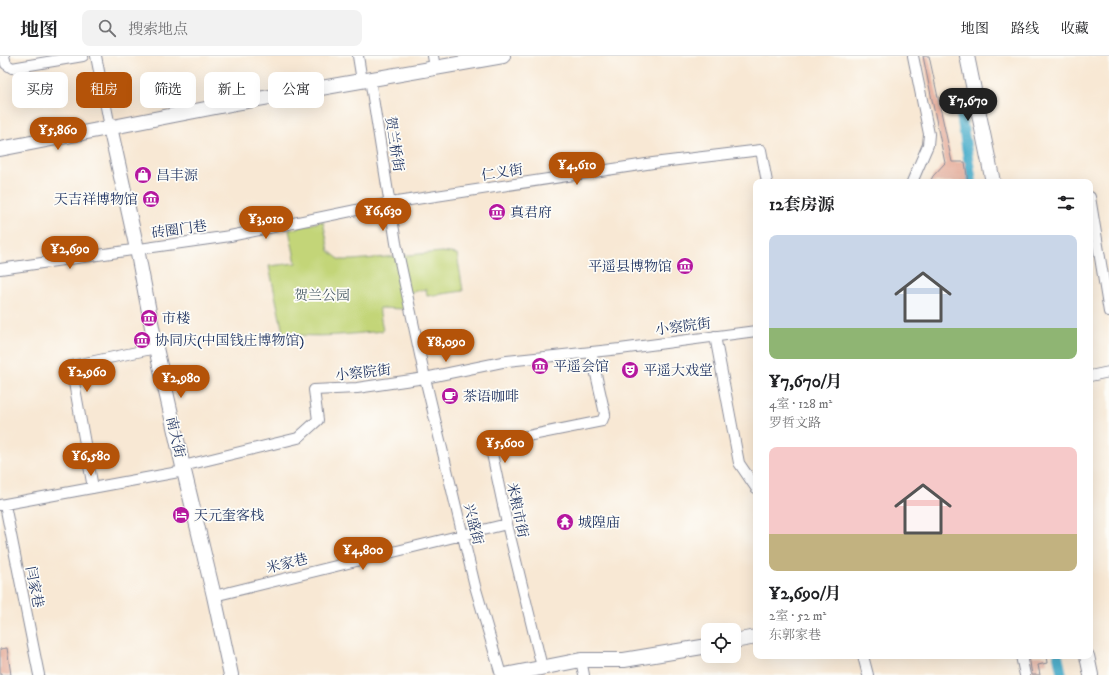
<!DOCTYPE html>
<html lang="zh">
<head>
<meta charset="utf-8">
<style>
  body { margin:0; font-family:"IM FELL DW Pica","Noto Serif SC",serif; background:#f2f2f2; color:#202124; height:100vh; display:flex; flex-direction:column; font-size:15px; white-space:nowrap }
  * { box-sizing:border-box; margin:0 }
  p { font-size:13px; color:#757577 }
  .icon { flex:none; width:22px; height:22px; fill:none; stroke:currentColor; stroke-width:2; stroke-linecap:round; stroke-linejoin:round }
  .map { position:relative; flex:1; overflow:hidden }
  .drawer { position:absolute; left:753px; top:123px; width:340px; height:480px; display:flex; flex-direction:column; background:#fff; border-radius:8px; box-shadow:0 4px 16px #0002 }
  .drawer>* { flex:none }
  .hud { position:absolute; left:12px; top:16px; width:380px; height:36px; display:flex; gap:8px }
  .buttons { position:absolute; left:701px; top:567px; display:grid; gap:8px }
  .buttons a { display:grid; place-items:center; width:40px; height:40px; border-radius:8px; background:#fff; box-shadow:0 4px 16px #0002; font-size:20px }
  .price { position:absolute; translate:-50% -34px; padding:0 9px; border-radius:14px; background:#b45309; color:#fff; font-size:13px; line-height:26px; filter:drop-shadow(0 1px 2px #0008) }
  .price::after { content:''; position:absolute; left:50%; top:24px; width:12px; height:9px; margin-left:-6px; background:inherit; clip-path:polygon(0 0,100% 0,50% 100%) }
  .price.on { background:#222; color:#fff }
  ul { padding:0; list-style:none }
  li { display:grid; align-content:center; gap:8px; height:212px; padding:0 16px }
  li span { display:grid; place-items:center; height:124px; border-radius:8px; color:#555 }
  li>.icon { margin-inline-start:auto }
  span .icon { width:72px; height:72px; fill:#fffc; stroke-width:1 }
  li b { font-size:17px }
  h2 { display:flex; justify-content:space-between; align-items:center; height:48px; padding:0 16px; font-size:17px }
  .pill { padding:0 14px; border-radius:8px; background:#fff; box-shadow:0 4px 16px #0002; font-size:14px; line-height:36px }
  .pill.on { background:#b45309; color:#fff }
  header { display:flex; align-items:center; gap:24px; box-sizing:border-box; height:56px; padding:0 20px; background:#fff; border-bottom:1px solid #e0e0e0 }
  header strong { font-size:19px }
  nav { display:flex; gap:22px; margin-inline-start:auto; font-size:14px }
  .search { width:280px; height:36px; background:#f2f2f2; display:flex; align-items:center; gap:10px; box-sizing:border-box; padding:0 14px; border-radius:8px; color:#757577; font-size:15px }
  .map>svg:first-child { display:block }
</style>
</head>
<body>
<header>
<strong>地图</strong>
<div class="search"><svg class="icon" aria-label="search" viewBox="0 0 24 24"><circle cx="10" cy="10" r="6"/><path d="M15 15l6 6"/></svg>搜索地点</div>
<nav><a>地图</a><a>路线</a><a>收藏</a></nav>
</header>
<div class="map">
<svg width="1109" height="619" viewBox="0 0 1109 619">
  <rect width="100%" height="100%" fill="#fdfcf7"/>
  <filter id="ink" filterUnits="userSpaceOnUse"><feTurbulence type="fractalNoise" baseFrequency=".025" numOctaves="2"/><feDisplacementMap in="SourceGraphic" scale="8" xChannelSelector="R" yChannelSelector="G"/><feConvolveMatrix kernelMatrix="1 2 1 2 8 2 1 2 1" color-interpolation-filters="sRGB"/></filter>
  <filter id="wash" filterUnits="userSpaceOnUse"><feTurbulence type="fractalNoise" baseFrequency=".012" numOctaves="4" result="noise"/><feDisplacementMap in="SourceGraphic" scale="16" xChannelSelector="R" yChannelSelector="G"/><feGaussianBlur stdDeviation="0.9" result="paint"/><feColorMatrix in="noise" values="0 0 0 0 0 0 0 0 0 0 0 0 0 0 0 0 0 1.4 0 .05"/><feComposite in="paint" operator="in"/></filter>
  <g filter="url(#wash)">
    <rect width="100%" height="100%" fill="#f8e8d4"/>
    <path fill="#c3d578" stroke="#6f826b" d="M323 165 329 195 340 204H353L442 196 457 198 463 235 427 240 426 233 403 238 405 253 379 252 383 275C350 278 316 283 283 277L269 210 296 207 289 174Z"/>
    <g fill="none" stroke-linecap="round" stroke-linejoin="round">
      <path stroke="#4caecb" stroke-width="10" d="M959 47 972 126
        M1058 600 1062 619"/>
    </g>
    <g id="blocks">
      <path fill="#e7b4a3" d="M923 0H929L952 106H965L968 126H930L933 120 945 107Z
        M7 592 11 619H0V593Z
        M1029 600H1046L1047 607 1038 609 1040 619H1032Z"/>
    </g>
  </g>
  <g filter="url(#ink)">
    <use href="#blocks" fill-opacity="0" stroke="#8a8c99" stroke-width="1"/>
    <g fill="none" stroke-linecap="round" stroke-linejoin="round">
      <g stroke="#8a8c99" stroke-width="12">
        <path id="street" d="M4 0 6 8 12 12 83 0
          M96 0 110 71
          M358 0 362 25
          M433 0 435 12
          M370 23 396 187 425 322 475 530 501 619
          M912 126 928 89 929 78 913 0
          M1090 141 1109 256
          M0 213 230 180 390 147 653 107 761 94 767 126
          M715 280 739 407 756 432
          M1090 320 1109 316
          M183 410 298 382 318 364 314 334 357 332 425 322 507 305 620 293 756 275
          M93 432 71 310 156 292
          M0 449 184 415
          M5 449 39 619
          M214 540 507 468
          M863 600 868 619
          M1021 600 1025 619
          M581 604 584 619
          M542 611 507 468 491 393 498 386 602 365 605 358 591 296"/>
      </g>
      <g stroke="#8a8c99" stroke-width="16">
        <path id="secondary" d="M967 0 993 126
          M110 71 137 193 156 292 184 415 214 540 231 619
          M0 93 236 47 503 0
          M734 585 756 581
          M1087 600 1091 619
          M505 619 581 604H624L708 590"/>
      </g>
      <use href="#street" stroke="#fff" stroke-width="10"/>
      <use href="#secondary" stroke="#fff" stroke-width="14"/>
    </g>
  </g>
  <defs>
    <g id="shop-disc" transform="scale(0.9)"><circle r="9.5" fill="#b5179e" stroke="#fdfcf7"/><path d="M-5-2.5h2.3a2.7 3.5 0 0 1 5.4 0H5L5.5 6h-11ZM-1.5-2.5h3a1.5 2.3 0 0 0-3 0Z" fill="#fff"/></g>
    <g id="museum-disc" transform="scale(0.9)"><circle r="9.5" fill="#b5179e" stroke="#fdfcf7"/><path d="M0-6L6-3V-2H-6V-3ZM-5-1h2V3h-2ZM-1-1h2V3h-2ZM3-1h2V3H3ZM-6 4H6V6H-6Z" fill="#fff"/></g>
    <g id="theatre-disc" transform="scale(0.9)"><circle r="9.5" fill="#b5179e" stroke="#fdfcf7"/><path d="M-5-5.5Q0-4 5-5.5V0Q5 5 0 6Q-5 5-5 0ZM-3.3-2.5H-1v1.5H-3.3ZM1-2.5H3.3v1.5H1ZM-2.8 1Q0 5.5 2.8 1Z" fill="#fff"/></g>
    <g id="cafe-disc" transform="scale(0.9)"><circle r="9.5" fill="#b5179e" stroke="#fdfcf7"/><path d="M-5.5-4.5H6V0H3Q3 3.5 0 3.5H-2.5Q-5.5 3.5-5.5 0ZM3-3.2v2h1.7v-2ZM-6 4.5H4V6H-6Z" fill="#fff"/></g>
    <g id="hotel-disc" transform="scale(0.9)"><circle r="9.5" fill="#b5179e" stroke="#fdfcf7"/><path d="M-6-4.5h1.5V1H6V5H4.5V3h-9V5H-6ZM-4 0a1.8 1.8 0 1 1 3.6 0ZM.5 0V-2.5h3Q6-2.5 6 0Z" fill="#fff"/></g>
    <g id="temple-disc" transform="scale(0.9)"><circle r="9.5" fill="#b5179e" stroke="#fdfcf7"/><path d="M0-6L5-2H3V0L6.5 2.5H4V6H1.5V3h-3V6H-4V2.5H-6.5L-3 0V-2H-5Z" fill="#fff"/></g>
  </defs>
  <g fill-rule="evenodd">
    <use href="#shop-disc" x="143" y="119"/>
    <use href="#museum-disc" x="151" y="143"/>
    <use href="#museum-disc" x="497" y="156"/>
    <use href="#museum-disc" x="685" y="210"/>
    <use href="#museum-disc" x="149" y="262"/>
    <use href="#museum-disc" x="142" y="284"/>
    <use href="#museum-disc" x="540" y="310"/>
    <use href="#theatre-disc" x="630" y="314"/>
    <use href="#cafe-disc" x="450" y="340"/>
    <use href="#hotel-disc" x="181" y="459"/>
    <use href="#temple-disc" x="565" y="466"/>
  </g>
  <g text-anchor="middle" stroke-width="3.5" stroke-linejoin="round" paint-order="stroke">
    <g font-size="14" fill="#1b2f5e" stroke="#fdfcf7">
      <text transform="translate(395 88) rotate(81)" y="5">贺兰桥街</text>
      <text transform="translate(502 116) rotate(-9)" y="5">仁义街</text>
      <text transform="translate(179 173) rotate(-8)" y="5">砖圈门巷</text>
      <text transform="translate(683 270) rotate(-7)" y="5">小察院街</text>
      <text transform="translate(363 316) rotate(-6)" y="5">小察院街</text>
      <text transform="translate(176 381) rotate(77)" y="5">南大街</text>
      <text transform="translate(518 454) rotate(78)" y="5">米粮市街</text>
      <text transform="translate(474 468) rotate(76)" y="5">兴盛街</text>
      <text transform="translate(287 507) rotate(-14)" y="5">米家巷</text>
      <text transform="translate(35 531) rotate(79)" y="5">闫家巷</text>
    </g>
    <g font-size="14" fill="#1b2f5e" stroke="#fdfcf7" text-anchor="start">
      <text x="156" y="124">昌丰源</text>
      <text x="138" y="148" text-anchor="end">天吉祥博物馆</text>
      <text x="510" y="161">真君府</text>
      <text x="672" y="215" text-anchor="end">平遥县博物馆</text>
      <text x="162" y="267">市楼</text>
      <text x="155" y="289">协同庆(中国钱庄博物馆)</text>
      <text x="553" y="315">平遥会馆</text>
      <text x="643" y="319">平遥大戏堂</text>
      <text x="463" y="345">茶语咖啡</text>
      <text x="194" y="464">天元奎客栈</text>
      <text x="578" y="471">城隍庙</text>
    </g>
    <g font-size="14" fill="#455864" stroke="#fdfcf7">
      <text x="322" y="244">贺兰公园</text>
    </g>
  </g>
</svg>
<div class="buttons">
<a><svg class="icon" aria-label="locate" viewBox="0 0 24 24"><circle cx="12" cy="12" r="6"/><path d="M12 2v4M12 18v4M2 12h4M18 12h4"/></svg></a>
</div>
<b class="price on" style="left:968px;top:66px">¥7,670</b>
<b class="price" style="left:58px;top:95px">¥5,860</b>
<b class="price" style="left:577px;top:130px">¥4,610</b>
<b class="price" style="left:383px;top:176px">¥6,630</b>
<b class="price" style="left:266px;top:184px">¥3,010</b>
<b class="price" style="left:70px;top:214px">¥2,690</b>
<b class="price" style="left:446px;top:307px">¥8,090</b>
<b class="price" style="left:87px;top:337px">¥2,960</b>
<b class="price" style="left:181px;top:343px">¥2,980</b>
<b class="price" style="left:505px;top:408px">¥5,600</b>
<b class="price" style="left:91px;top:421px">¥6,580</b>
<b class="price" style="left:363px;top:515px">¥4,800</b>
<div class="hud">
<a class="pill">买房</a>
<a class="pill on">租房</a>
<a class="pill">筛选</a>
<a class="pill">新上</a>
<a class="pill">公寓</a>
</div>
<section class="drawer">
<h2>12套房源<svg class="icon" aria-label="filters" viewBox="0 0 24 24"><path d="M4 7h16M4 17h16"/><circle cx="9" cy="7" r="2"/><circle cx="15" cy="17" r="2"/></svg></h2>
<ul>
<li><span style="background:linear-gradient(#c9d6e8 75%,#8fb573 0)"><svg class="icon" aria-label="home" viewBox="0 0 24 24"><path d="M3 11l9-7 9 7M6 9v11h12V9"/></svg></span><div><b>¥7,670/月</b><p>4室 · 128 m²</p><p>罗哲文路</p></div></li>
<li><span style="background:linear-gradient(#f6c9c9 70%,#c2b280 0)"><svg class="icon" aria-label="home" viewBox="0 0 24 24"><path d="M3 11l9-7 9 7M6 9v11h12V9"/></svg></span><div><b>¥2,690/月</b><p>2室 · 52 m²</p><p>东郭家巷</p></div></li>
</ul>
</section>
</div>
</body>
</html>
